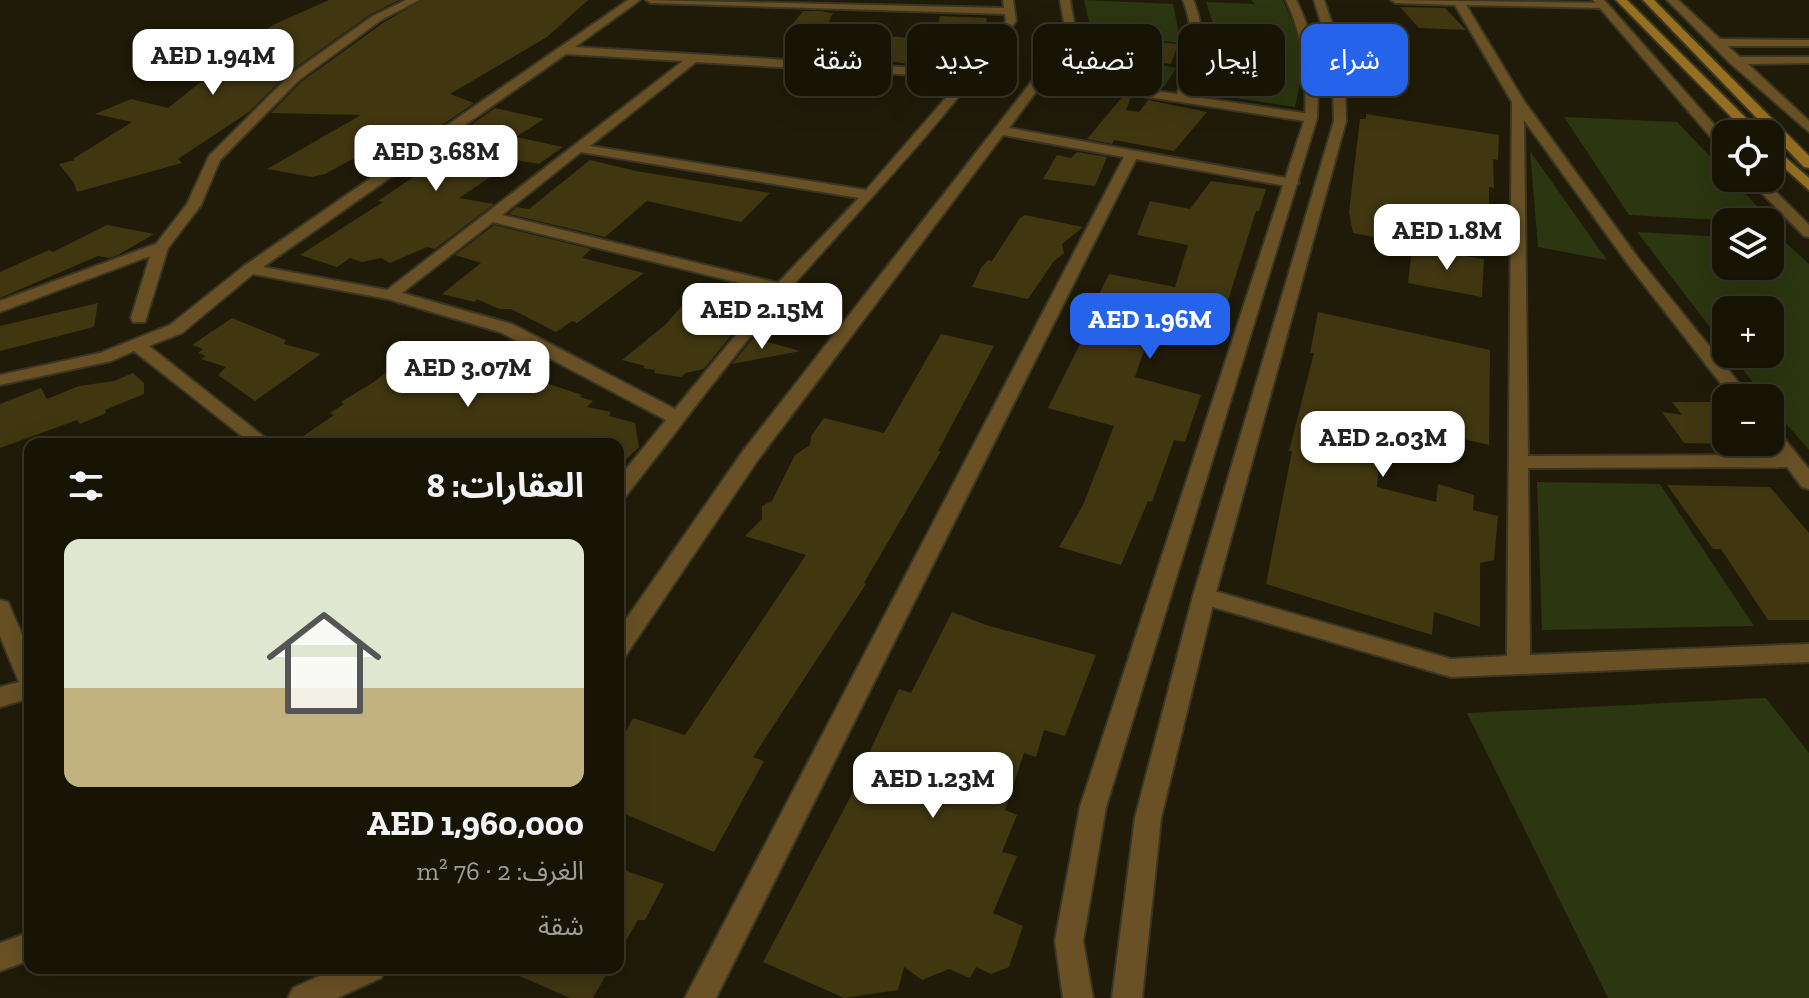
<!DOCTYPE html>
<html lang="ar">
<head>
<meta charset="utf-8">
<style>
  body { margin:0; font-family:"Zilla Slab","Noto Sans Arabic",serif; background:#242114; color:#f1f3f6; direction:rtl; height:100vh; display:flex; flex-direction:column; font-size:30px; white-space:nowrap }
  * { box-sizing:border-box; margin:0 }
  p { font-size:26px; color:#9e9e9b }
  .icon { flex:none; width:44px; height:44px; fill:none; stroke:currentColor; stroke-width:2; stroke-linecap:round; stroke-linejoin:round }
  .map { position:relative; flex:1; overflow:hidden; direction:ltr }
  .side { position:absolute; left:24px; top:438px; width:600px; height:536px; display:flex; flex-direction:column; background:#171406; border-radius:16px; box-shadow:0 8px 32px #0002,0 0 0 2px #363328; direction:rtl }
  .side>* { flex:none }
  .guide { position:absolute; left:648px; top:24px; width:760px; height:72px; direction:rtl; display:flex; gap:16px }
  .controls { position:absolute; left:1712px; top:120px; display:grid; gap:16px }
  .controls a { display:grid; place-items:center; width:72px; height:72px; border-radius:16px; background:#171406; box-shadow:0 8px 32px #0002,0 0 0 2px #363328; font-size:40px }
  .price { position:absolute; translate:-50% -68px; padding:0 18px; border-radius:16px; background:#fff; color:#222; font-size:26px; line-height:52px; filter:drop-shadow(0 2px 4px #0008) }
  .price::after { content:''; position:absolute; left:50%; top:48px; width:24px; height:18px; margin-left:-12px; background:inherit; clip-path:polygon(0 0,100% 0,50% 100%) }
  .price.current { background:#2563eb; color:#fff }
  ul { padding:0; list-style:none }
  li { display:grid; align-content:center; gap:16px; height:424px; padding:0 40px }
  li span { display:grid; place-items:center; height:248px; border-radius:16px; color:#555 }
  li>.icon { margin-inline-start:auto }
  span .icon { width:144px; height:144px; fill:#fffc; stroke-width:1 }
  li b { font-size:34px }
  h2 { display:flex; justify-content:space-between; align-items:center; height:96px; padding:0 40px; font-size:34px }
  .pill { padding:0 28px; border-radius:16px; background:#171406; box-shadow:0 8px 32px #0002,0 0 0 2px #363328; font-size:28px; line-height:72px }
  .pill.current { background:#2563eb; color:#fff }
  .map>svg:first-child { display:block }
</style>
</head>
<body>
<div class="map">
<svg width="1809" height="998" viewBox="0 0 1809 998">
  <rect width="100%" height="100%" fill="#1f1b08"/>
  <path fill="#2c3610" d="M1084 0 1173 4 1181 43 1133 38 1127 58 1176 68 1164 87 1062 70 1090 26Z
    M1252 0H1283C1304 49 1307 54 1295 107L1202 93 1219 42 1206 2 1254 4Z
    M1564 117 1677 122 1726 173V178H1731L1773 223 1629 215Z
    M1530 151 1607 260 1538 247Z
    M1637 232 1726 237V266H1770V240H1783L1809 264V450L1770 405V398H1765L1731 354H1770V310H1726V348Z
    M1537 482 1660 484 1754 626 1542 630Z
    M1766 698 1809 753V998H1608L1467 713Z"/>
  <path fill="#403711" d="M329 0H399L371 14 289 72 249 112 178 159 182 163 77 192 74 183 59 164 75 160 73 159 132 122 95 114 131 99 168 108 202 81H209L227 69 231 53 273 25Z
    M422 0H588L547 37 450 94 474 103 386 164 358 156 325 174 312 177 267 169 361 115 271 113 301 82 383 23Z
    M1400 7 1445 8 1466 30 1419 28Z
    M803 11H820L833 13 824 32 788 30Z
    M940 16 987 18 979 51 966 66 916 65 874 59 888 36 933 40Z
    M1156 42 1178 44 1171 64 1153 62Z
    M1123 96 1131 97 1126 110 1139 112 1148 100 1207 112 1174 151 1114 140 1112 144 1087 139Z
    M495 108 544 119 516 137 563 147 539 164 516 160 459 198 494 204 435 249 427 247 390 263 381 258 362 262 350 258 337 267 300 255 383 202 378 201 418 174 406 170Z
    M1366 114 1499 135 1498 160 1493 159 1494 188 1489 187V209H1485L1484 219 1429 209 1410 244 1353 233 1349 212 1360 119H1366Z
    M1077 152 1107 157 1095 186 1043 179 1057 155 1071 158Z
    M590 160 636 171 770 193 741 222 647 201 605 237 509 214 516 207 529 209Z
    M1211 181 1266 189 1259 211H1256L1216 339 1152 327 1135 377 1201 395 1185 442 1174 440 1152 502 1148 501 1121 565 1059 547 1083 505 1114 426 1048 408 1096 312 1091 311 1109 274 1175 287 1188 245 1137 235 1150 201 1190 209Z
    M1025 215 1083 227 1062 244 1064 253 1054 261 1028 299 972 287 981 268 988 260 992 261 1020 218Z
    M107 225 154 234 118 255 109 258 98 256 0 298V272L49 250 53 252Z
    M494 225 591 249 582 258 644 273 577 323 572 321 556 332 511 309H499L477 299 475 302 442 294 481 263 455 255Z
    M1412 248 1484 259 1482 297 1408 283Z
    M695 291 723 297 733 295 737 311 719 328 734 332 704 369 686 373 681 377 654 373 655 370 643 368 645 366 622 360 665 325Z
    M98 303 94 327 0 351V326Z
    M1318 312 1490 350 1489 445 1383 420 1377 487 1436 502 1438 484 1474 495 1473 510 1498 516 1494 560 1480 563V627L1434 612 1432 635 1266 584 1292 451H1289L1314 353H1310Z
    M232 318 286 340 284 344 321 354 255 401 218 375 226 367 201 359 206 356 198 353 203 349 192 345Z
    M941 334 994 346 938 451H941L864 583 866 584 753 757 764 761 714 852 618 811V735L623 737 633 718 685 735 806 555 745 536 762 519V506L772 501 795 455 810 445 811 436 824 418 884 433Z
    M753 338 800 351 732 364Z
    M424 341 448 346 447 350 497 367 510 364 531 378 582 395 580 397 593 401 587 407 611 412 609 416 635 423 639 447 618 467V444H292L334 415 330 413 344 404 341 402 374 382Z
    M133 373 144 383V394L105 410 106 413 80 424 77 420 0 448V404L41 388 47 399 79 386 114 381Z
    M1672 402H1714L1726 420V442L1741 444 1684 443 1662 412 1682 415Z
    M1667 485 1770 487 1809 533V620H1768L1721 549H1713Z
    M952 612 986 625 1096 655 1065 736 1044 730 1036 757 1024 753 1005 810 1017 815 1002 852 1017 856 993 913 1023 926 1009 967 991 974 976 967 970 978 949 969 922 980 904 967 898 990 844 998 763 962 862 775 859 774 899 689 911 693Z
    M618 868 664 884 645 920H638L618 954Z
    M501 968H610L593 998H570Z"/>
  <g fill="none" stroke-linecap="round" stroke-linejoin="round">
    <g stroke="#3a3624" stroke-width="4">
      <path id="minor" d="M406 0H419L381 20 299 80 220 160 201 205 168 248 145 322H133L131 318 150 256 0 312V301L156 244 187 204 209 156 291 74 373 16Z
        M628 0H640L575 47 969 71 1006 21 1005 14 651 3 646 0 1004 8 1003 0H1013L1016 21C948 118 866 202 788 291 731 357 679 429 625 497L618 499V479L666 420 500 332 388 299 253 274 182 333 149 346 273 444H252L134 351 111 361 0 385V375L100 353 170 325 244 266ZM566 54 683 61 387 290 263 267ZM696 62 963 78 866 190 590 146ZM581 152 859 198 778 283 502 215ZM493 222 772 291 675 409 512 324 402 293Z
        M1060 0H1070L1075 28 1048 75 1177 94C1190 60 1197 35 1183 0H1193C1208 35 1202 61 1188 96L1311 114 1317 118 1311 122 1044 81 1009 128 1292 179 1299 183 1292 187 1136 159 716 998H685L1124 157 1003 135 757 461 626 655 618 658V631L743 451 1036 76 1065 28Z
        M1391 0 1606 3V7L1602 8 1466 5 1524 101 1638 258 1751 398H1732L1628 264 1524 120 1528 456 1776 455 1766 442H1770V428L1777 430 1809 469V489L1802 487 1787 467 1528 468 1530 655 1809 644V662L1451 677 1196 602 1193 596 1196 590 1204 588 1451 659 1507 656 1512 102 1455 5 1396 3Z
        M0 600 8 602 30 653V698L0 707V687L19 682 0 636Z
        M30 932V960L0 971V943Z
        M337 968H385L381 978 337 998H288L293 988Z"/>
    </g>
    <g stroke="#3a3624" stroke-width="4">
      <path id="tertiary" d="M1286 0H1296C1316 39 1319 75 1317 118L1106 807 1083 941 1093 998H1063L1055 941 1080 807 1305 118C1307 75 1304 39 1286 0Z
        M1314 0H1324L1344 59 1346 121 1215 596 1161 818 1142 998H1112L1135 818 1193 596 1334 121 1332 59Z
        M1593 0H1604L1726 138V150L1721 149Z
        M1667 0H1678L1720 39 1809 40V46H1727L1740 57H1809V63L1748 64 1809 121V132L1730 63Z
        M1747 178H1762L1809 225V237L1804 236Z"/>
    </g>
    <g stroke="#3a3624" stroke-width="4">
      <path id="secondary" d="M1616 0H1627L1762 134H1748Z
        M1643 0H1654L1809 156V168L1804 167Z
        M1770 144 1809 178V190L1770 155Z"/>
    </g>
    <use href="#minor" fill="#695125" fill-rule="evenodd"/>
    <use href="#tertiary" fill="#695125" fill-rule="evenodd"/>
    <use href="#secondary" fill="#966f21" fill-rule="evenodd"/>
  </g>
</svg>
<div class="controls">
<a><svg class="icon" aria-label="locate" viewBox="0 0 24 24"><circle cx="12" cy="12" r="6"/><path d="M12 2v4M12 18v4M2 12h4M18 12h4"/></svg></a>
<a><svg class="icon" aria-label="layers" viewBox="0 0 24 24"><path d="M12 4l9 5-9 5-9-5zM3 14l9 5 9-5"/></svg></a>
<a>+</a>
<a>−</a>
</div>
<b class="price" style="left:213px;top:97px">AED 1.94M</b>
<b class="price" style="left:436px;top:193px">AED 3.68M</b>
<b class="price" style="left:1447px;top:272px">AED 1.8M</b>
<b class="price" style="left:762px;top:351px">AED 2.15M</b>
<b class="price current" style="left:1150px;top:361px">AED 1.96M</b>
<b class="price" style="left:468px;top:409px">AED 3.07M</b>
<b class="price" style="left:1383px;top:479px">AED 2.03M</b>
<b class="price" style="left:933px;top:820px">AED 1.23M</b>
<div class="guide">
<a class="pill current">شراء</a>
<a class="pill">إيجار</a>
<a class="pill">تصفية</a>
<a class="pill">جديد</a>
<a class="pill">شقة</a>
</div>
<section class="side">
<h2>العقارات: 8<svg class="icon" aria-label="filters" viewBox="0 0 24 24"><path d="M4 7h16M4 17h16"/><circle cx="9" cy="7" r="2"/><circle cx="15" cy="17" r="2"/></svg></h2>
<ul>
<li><span style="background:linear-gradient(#dfe7d0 60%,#c2b280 0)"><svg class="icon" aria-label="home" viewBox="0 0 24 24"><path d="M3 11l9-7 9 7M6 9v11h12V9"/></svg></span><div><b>AED 1,960,000</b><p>الغرف: 2 · 76 m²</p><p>شقة</p></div></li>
</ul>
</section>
</div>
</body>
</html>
